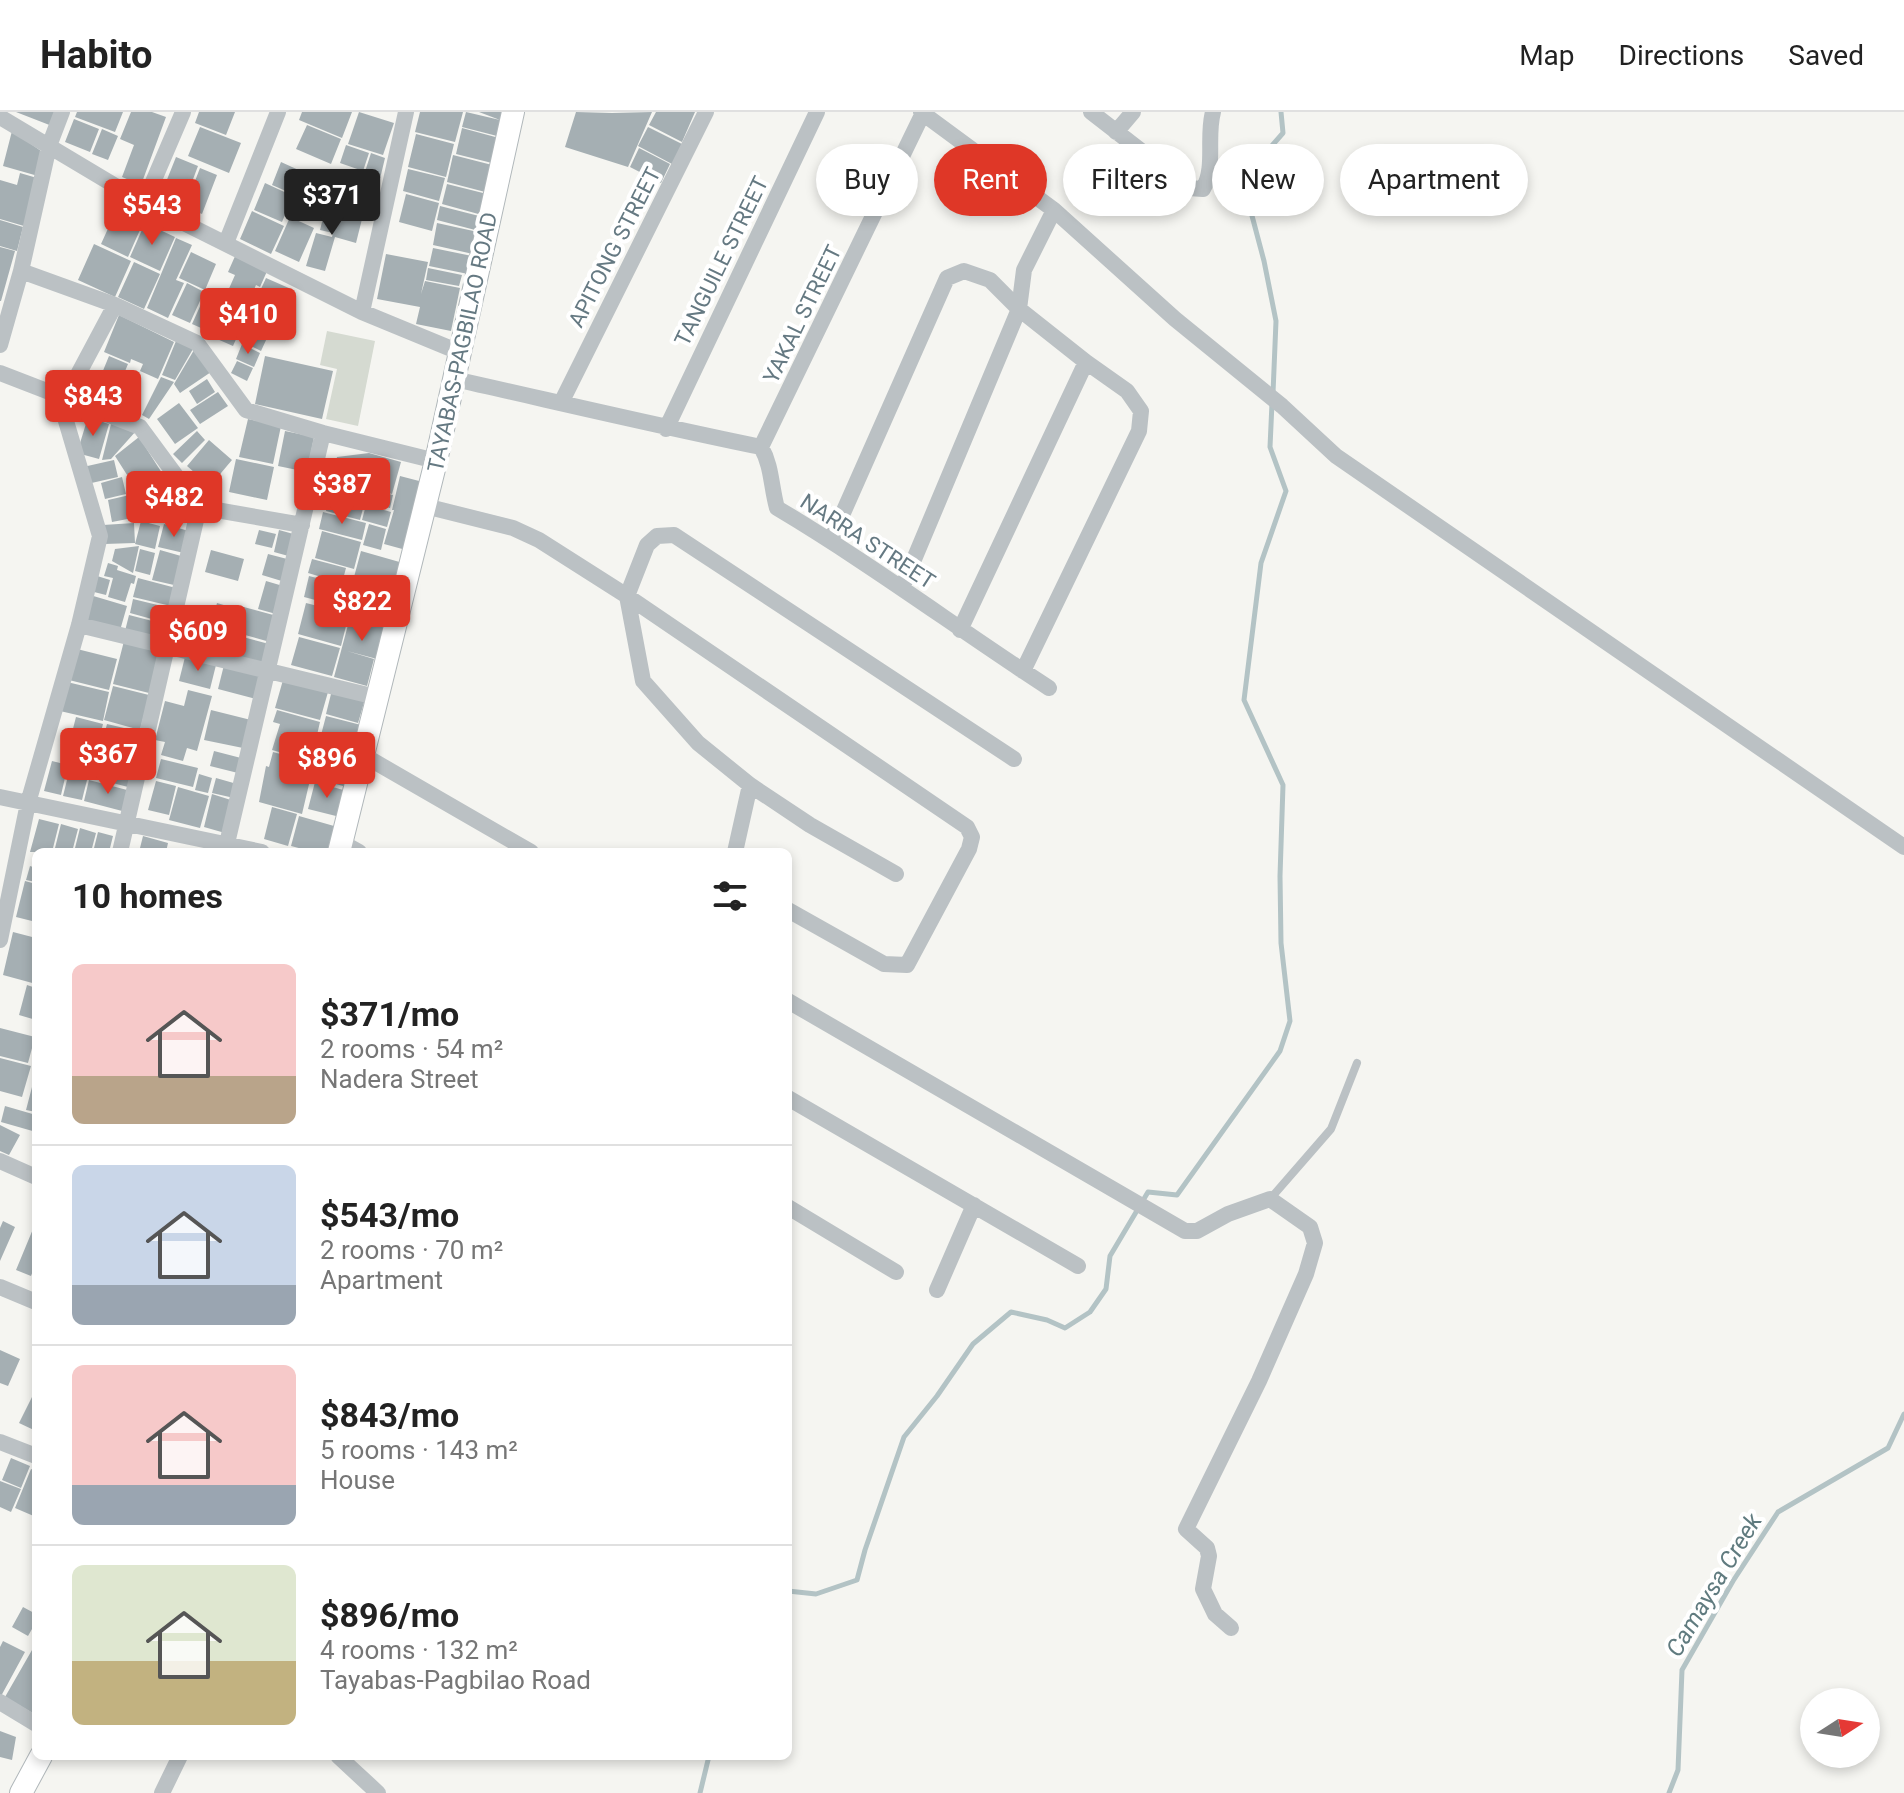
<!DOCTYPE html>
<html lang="en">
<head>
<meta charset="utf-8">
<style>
  body { margin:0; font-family:Roboto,sans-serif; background:#f6f6f6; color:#222; height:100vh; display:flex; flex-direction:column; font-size:30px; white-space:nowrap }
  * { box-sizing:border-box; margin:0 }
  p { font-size:26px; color:#767676 }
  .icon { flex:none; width:44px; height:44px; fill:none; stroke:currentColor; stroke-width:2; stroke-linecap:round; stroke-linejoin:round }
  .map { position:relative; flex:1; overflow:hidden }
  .details { position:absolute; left:32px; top:736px; width:760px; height:912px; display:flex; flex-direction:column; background:#fff; border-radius:12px; box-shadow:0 4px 12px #0003 }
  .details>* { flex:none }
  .guide { position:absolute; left:816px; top:32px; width:760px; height:72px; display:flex; gap:16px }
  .needle { width:52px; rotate:78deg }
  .controls { position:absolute; left:1800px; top:1576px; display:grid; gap:16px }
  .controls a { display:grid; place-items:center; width:80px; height:80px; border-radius:50%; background:#fff; box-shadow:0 4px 12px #0003; font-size:40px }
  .price { position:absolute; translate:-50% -68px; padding:0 18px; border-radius:8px; background:#df3727; color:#fff; font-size:26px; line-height:52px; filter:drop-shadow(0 2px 4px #0008) }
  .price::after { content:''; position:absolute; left:50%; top:48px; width:24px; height:18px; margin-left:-12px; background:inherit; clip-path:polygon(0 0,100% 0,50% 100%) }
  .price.current { background:#222; color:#fff }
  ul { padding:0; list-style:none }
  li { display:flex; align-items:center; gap:24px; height:200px; padding:0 40px }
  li+li { border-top:2px solid #e0e0e0 }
  li span { display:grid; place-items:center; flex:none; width:224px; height:160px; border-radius:12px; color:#555 }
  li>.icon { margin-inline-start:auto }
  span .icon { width:96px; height:96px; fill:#fffc; stroke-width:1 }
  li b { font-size:34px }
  h2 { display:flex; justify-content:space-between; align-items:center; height:96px; padding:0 40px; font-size:34px }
  .pill { padding:0 28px; border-radius:36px; background:#fff; box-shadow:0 4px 12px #0003; font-size:28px; line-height:72px }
  .pill.current { background:#df3727; color:#fff }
  header { display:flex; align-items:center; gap:48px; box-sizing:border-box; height:112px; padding:0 40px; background:#fff; border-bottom:2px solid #e0e0e0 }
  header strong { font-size:38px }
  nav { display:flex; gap:44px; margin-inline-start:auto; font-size:28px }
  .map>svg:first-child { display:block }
</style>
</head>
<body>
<header>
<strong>Habito</strong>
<nav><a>Map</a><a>Directions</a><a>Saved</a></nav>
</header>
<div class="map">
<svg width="1904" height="1681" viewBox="0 0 1904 1681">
  <rect width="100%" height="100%" fill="#f5f5f1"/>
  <path fill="#d5dad1" d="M327 219 375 229 358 314 326 307 337 257 320 253Z"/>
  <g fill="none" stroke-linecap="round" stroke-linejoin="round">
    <path stroke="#b3c3c5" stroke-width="5" d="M1273 281 1276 209 1264 149 1251 100 1255 53 1283 21 1281 0
      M788 1479 816 1482 857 1468 865 1438 904 1325 937 1284 973 1232 1011 1200 1047 1208 1065 1216 1090 1200 1106 1177 1110 1144 1148 1080 1177 1083 1280 939 1290 909 1281 831 1280 764 1283 673 1244 588 1261 451 1286 379 1270 335 1272 291
      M700 1681 709 1644
      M1669 1681 1678 1658 1682 1558 1733 1469 1778 1400 1888 1336 1904 1302"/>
  </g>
  <path fill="#a5afb3" d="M16 0H55L52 14Z
    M77 0H123L115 20 75 5Z
    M131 0H152L166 5 141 73 122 65 134 33 120 27Z
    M199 0H235L226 23 195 11Z
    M302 0H352L342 26 299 8Z
    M359 0 394 11 383 43 348 32Z
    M420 0H463L455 30 415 20Z
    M466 0 500 8 479 0H506L501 25 462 15Z
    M576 0 612 1 652 0 628 55 565 35Z
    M656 0H695L682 30 649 13Z
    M74 7 99 17 90 40 65 30Z
    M307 13 341 27 331 52 296 37Z
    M200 15 241 31 229 61 188 44Z
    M648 15 682 32 672 52 638 34Z
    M462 16 499 26 492 51 456 42Z
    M102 17 118 24 108 48 92 42Z
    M12 19 44 41 38 64 3 54Z
    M416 22 454 32 446 65 408 55Z
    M346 33 369 41 363 59 340 51Z
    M639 36 670 52 661 71 630 55Z
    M371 41 385 46 378 75 362 69Z
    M453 43 496 54 489 81 447 70Z
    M176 45 198 54 183 94 160 85Z
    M281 50 325 70 316 92 272 73Z
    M200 56 217 63 202 102 185 95Z
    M408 57 445 66 439 89 403 79Z
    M20 61 37 66 24 114 0 107V68L17 73Z
    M333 66 353 71 346 101 326 96Z
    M265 71 293 84 282 110 254 98Z
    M355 72 374 75 370 98 351 94Z
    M447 72 487 82 482 103 442 92Z
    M406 82 439 91 432 119 399 110Z
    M440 94 483 105 479 119 437 108Z
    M325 98 362 107 356 131 335 125 325 159 306 154 316 121 332 125 333 121 320 118Z
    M116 99 143 111 128 145 101 132Z
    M252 99 284 114 271 142 240 127Z
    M290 105 314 116 299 150 275 139Z
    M0 108 23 115 17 139 0 134Z
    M145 111 175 125 160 159 130 145Z
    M437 111 478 120 473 142 433 133Z
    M176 126 192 133 176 168 184 171 168 206 147 196Z
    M94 132 131 149 115 185 78 168Z
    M0 135 15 139 1 189H0Z
    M433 136 472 144 468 162 429 154Z
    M191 140 216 152 205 178 179 166Z
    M236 142 268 157 260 175 256 173 241 207 220 197 235 163 228 160Z
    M386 142 428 150 421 182 425 169 460 176 451 219 416 212 420 195 377 187Z
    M134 150 160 162 144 197 118 185Z
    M428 156 462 163 459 174 426 168Z
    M266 166 291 177 275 212 250 201Z
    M187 171 204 180 190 211 172 203Z
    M207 179 222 186 208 219 192 212Z
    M219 198 244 209 233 234 208 223Z
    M119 203 174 230 158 267 140 259 143 252 131 247 130 251 104 240Z
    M251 203 273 213 261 239 239 228Z
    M176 229 193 237 175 268 162 263Z
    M242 232 260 241 254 255 236 247Z
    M194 238 211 260 180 281 174 272Z
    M109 244 128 252 119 274 100 266Z
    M265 244 333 259 322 307 255 292Z
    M237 249 253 256 247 269 231 261Z
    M161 265 174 270 149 307 142 303Z
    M97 267 115 275 108 292 90 285Z
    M207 267 215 280 197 292 189 279Z
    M218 280 228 294 200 312 190 298Z
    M179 291 198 316 175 332 157 307Z
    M88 305 109 312 99 347 77 341Z
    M248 307 281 314 273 352 239 345Z
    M111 312 136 319 111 347 102 348Z
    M197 319 205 328 182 351 173 342Z
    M285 319 314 325 307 360 278 354Z
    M139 325 162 361 136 377 115 344Z
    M209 328 232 348 210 374 187 354Z
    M369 341 401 350 392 382 332 365 337 345Z
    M236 347 274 355 267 388 229 380Z
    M114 348 118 365 87 372 83 355Z
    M164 363 179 389 151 405 136 379Z
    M400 364 423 370 406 438 384 432 394 398H392Z
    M122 365 126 382 105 387 101 371Z
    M333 368 368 377 360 408 326 399Z
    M370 377 393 383 390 396 367 390Z
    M134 382 138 405 112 410 108 388Z
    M366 393 391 400 387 415 362 408Z
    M323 400 366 411 362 428 319 417Z
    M141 409 160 414 155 437 135 432Z
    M134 411 135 431 104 432 103 413Z
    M164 412 189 419 184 441 158 435Z
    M369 412 386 417 381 438 363 433Z
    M259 418 276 422 272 436 255 432Z
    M279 418 297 423 292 445 274 440Z
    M322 419 361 430 354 457 315 446Z
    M139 434 133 461 112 449 115 437Z
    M140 437 155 441 150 463 135 459Z
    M160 438 181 444 174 473 152 468Z
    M211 438 244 447 238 469 205 460Z
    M361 439 403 451 396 477 354 465Z
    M268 442 291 448 285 470 262 463Z
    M312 447 346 456 342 471 308 461Z
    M108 451 118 454 117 458 136 464 134 472 131 471 125 490 108 485 113 466 104 464Z
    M94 463 110 468 106 483 90 479Z
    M309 464 340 472 334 493 304 485Z
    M138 466 176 476 171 494 133 485Z
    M360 468 394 477 389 495 355 486Z
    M266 469 283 474 276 502 258 497Z
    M90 483 127 494 119 522 82 512Z
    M133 487 174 497 170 512 130 501Z
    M355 487 389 497 385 514 356 507 385 516 377 547 347 539 374 547 367 574 334 565Z
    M217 491 237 497 232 516 212 510Z
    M306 491 349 502 341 534 298 522Z
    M240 494 277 504 270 530 234 520Z
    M129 503 168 513 164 529 125 519Z
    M189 509 222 518 217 540 183 531Z
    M228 521 269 532 263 555 222 544Z
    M299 525 340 536 332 564 291 553Z
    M124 529 160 538 149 581 113 572Z
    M77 537 117 547 109 578 69 568Z
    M185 545 216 553 210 577 179 569Z
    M224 553 262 564 256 587 218 577Z
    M283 568 328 580 320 608 275 596Z
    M67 570 109 580 103 609 60 599Z
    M113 574 149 583 140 618 104 608Z
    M188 578 212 584 197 639 187 636 183 649 161 643 165 630 155 628 165 589 184 594Z
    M332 578 365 587 358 611 326 602Z
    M211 598 251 608 243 636 204 628Z
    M277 598 320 610 311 649 272 638 280 612 273 610Z
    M326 604 361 613 356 633 321 623Z
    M76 605 103 612 95 643 68 636Z
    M107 612 141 620 134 647 100 638Z
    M323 626 356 635 352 648 319 639Z
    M214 639 241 646 238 661 210 654Z
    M99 640 138 650 132 676 93 666Z
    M273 640 314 651 302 702 259 690 266 654 269 655Z
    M331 644 353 650 347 675 324 669Z
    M161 647 198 656 193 675 156 666Z
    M52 649 68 653 61 683 44 679Z
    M69 660 88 664 82 688 63 684Z
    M199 662 212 666 208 681 195 678Z
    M216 666 237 672 234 686 212 681Z
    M89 668 131 679 126 700 84 689Z
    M156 669 176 674 169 703 148 698Z
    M315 670 347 679 340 705 308 697Z
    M178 675 209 684 200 716 169 708Z
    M212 682 234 689 225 721 204 715Z
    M272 695 297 702 288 734 264 727Z
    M299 704 334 714 327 740H314L291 734Z
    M39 707 59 712 52 740H30Z
    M61 712 78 717 72 740H54Z
    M80 716 96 721 91 740H74Z
    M98 720 113 724 109 740H93Z
    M143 724 168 731 166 740H139Z
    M30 754 36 756V770L26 768Z
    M25 769 36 772V810L16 805Z
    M13 820 36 826V872L3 863Z
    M27 873 36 876V908L19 903Z
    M0 916 35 925 28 951 0 944Z
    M0 946 31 954 22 985 0 979Z
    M32 975 36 976V1000L26 998Z
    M5 994 36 1003V1020L1 1010Z
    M0 1013 20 1023 9 1043 0 1039Z
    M3 1109 15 1115 0 1149V1116Z
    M33 1117 36 1118V1151L31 1164 16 1158Z
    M0 1238 20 1247 8 1274 0 1271Z
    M36 1277V1319L19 1311Z
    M11 1346 30 1354 21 1376 2 1368Z
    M31 1357 36 1359V1405L15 1396Z
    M0 1369 21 1377 11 1400 0 1395Z
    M23 1495 36 1502V1510L28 1524 12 1515Z
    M3 1529 25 1540 0 1586V1535Z
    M32 1538 36 1540V1603L5 1585Z
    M0 1619 16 1625 12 1648 0 1645Z"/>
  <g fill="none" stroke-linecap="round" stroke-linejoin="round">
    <g stroke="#b0b7ba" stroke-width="24">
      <path id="secondary" d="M339 740 436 349 513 0
        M21 1681 41 1644"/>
    </g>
    <path stroke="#bbc1c4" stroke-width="8" d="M1270 1087 1331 1017 1357 951"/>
    <path stroke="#bbc1c4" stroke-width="16" d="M921 0 1054 98 1175 207 1282 294 1336 344 1904 735
      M1091 0 1189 76 1203 77C1216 55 1206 25 1213 0
      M0 5 144 91 362 200 459 240
      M1116 20 1133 0
      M144 91 183 0
      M226 131 278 0
      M21 159 115 193 197 231 246 298 323 321 436 349
      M362 200 406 0
      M0 233 21 159 49 34 62 0
      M0 261 140 315 199 395 302 413
      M454 267C557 290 658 314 761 335 772 354 771 375 777 396 871 452 958 517 1049 576
      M561 291 706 0
      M666 317 817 0
      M761 335 923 1
      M425 394 513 416 539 428 627 484 967 715 972 725 969 737 907 853 884 852 788 798
      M831 428 947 166 964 159 990 168 1019 197 1086 250 1127 279 1141 299 1139 319 1023 559
      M902 476 1019 197 1024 158 1054 98
      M79 513 376 585
      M960 518 1086 250
      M363 643 531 740
      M0 685 262 740
      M341 730 359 740
      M120 740 199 395
      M225 740 323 321
      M735 740 750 673
      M896 762 810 713 750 673 698 631 643 569 627 484 647 433 657 424 674 423 1014 647
      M0 828 28 691 79 513 100 424 66 309V285L115 193
      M788 889 1185 1119H1197L1228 1102 1270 1087 1310 1115 1315 1131 1306 1162 1259 1269 1186 1417 1207 1436 1209 1444 1203 1477 1215 1502 1231 1516
      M788 986 1078 1154
      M0 1049 36 1065
      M788 1095 896 1160
      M0 1175 36 1190
      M937 1178 974 1093
      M0 1330 36 1344
      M0 1590 36 1612
      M338 1644 378 1681
      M162 1681 180 1644"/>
    <use href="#secondary" stroke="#fff" stroke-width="22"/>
  </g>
  <g text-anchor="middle" stroke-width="8" stroke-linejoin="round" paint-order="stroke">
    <g font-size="22" fill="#657982" stroke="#fff">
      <text transform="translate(614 135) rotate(-63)" y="8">APITONG STREET</text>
      <text transform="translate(721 149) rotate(-64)" y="8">TANGUILE STREET</text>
      <text transform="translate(802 202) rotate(-64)" y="8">YAKAL STREET</text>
      <text transform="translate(462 230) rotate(-78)" y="8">TAYABAS-PAGBILAO ROAD</text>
      <text transform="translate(868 429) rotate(33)" y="8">NARRA STREET</text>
    </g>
    <g font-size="24" font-style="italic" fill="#607b7f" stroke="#fff">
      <text transform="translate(1714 1473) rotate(-59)" y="8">Camaysa Creek</text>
    </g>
  </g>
</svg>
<div class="controls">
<a><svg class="needle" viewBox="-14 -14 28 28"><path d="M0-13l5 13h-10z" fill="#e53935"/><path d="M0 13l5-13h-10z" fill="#767676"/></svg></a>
</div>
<b class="price current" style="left:332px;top:125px">$371</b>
<b class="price" style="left:152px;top:135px">$543</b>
<b class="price" style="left:248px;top:244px">$410</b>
<b class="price" style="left:93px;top:326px">$843</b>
<b class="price" style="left:342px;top:414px">$387</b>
<b class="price" style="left:174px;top:427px">$482</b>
<b class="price" style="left:362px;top:531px">$822</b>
<b class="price" style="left:198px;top:561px">$609</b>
<b class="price" style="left:108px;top:684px">$367</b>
<b class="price" style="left:327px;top:688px">$896</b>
<div class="guide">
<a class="pill">Buy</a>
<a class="pill current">Rent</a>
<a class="pill">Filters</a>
<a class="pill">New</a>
<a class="pill">Apartment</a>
</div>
<section class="details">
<h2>10 homes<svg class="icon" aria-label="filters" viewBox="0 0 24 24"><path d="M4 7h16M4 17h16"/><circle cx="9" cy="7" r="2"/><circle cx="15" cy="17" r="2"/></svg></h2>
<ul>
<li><span style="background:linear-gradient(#f6c9c9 70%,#b9a48a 0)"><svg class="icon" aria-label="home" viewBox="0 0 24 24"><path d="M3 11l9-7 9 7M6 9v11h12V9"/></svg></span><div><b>$371/mo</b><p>2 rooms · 54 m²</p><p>Nadera Street</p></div></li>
<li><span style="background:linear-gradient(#c9d6e8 75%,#9aa5b1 0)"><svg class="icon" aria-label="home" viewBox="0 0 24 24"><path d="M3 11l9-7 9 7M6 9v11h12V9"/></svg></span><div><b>$543/mo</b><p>2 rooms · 70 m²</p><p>Apartment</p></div></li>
<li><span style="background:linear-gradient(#f6c9c9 75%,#9aa5b1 0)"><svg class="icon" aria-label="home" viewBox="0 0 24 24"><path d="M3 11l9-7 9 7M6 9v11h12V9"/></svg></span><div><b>$843/mo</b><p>5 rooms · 143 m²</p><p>House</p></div></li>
<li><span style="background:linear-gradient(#dfe7d0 60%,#c2b280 0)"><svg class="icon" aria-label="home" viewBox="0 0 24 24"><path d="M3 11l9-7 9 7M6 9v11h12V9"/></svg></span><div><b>$896/mo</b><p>4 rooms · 132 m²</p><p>Tayabas-Pagbilao Road</p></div></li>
</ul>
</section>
</div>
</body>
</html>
